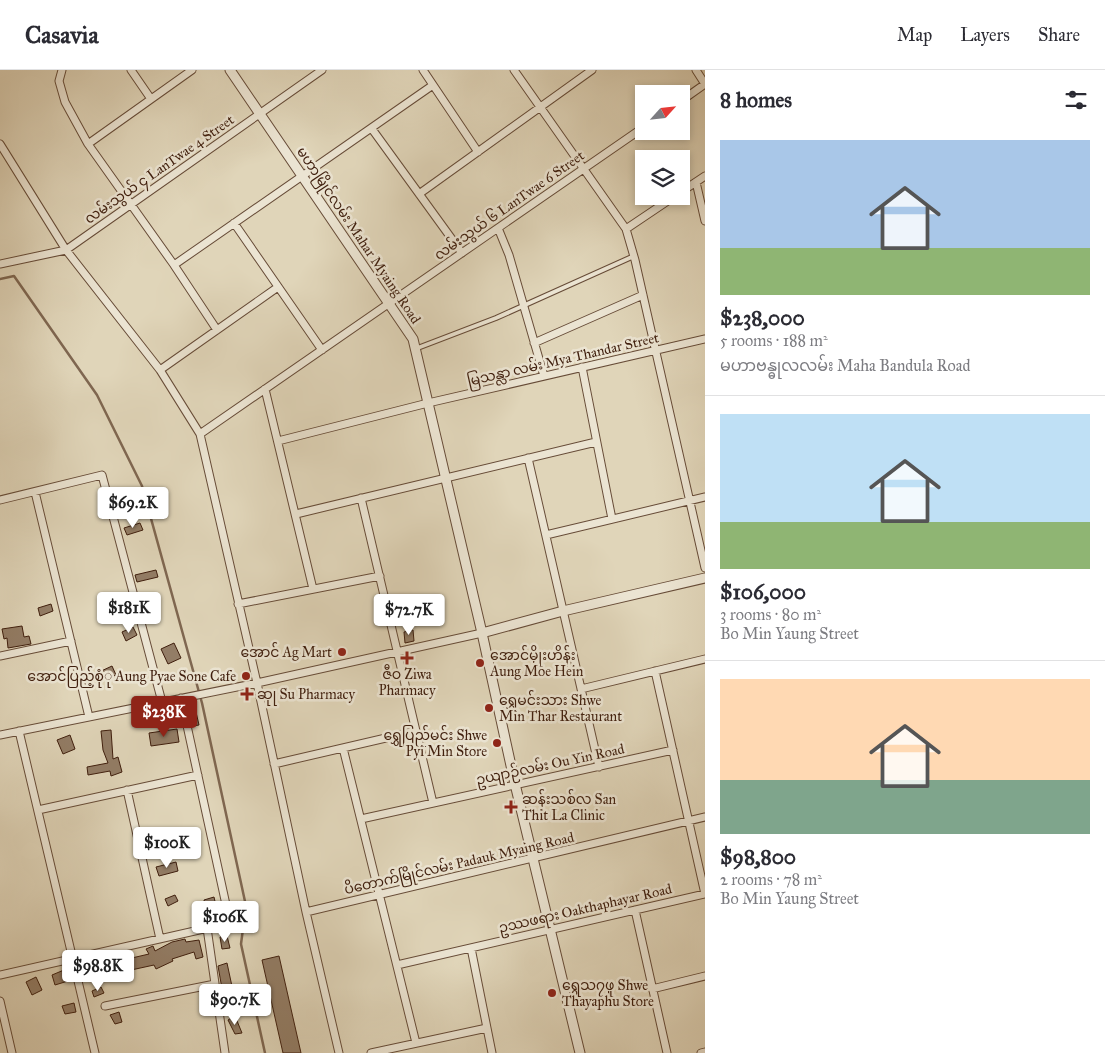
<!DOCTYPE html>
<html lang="en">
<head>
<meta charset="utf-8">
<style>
  body { margin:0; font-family:"IM FELL Great Primer","Noto Sans Myanmar",serif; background:#f7f7f7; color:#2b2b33; height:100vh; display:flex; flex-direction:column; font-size:19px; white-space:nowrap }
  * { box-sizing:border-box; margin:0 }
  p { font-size:16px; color:#7c7c81 }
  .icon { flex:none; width:28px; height:28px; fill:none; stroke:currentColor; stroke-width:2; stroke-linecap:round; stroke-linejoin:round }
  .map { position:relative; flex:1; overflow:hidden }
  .drawer { display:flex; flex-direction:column; background:#fff; width:400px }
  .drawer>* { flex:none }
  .needle { width:32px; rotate:63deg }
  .tools { position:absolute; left:635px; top:15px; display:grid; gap:10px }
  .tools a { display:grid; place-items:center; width:55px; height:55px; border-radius:0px; background:#fff; box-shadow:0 2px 8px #0003; font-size:25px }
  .price { position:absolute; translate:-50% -42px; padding:0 11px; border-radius:5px; background:#fff; color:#222; font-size:16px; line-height:32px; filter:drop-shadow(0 1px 2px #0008) }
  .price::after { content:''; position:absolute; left:50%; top:30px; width:15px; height:11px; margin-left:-8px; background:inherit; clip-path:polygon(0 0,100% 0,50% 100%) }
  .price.active { background:#8f2418; color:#fff }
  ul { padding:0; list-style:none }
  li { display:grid; align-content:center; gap:10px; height:265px; padding:0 15px }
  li+li { border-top:1px solid #e1e1e2 }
  li span { display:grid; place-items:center; height:155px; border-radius:0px; color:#555 }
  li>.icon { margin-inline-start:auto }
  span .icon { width:90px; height:90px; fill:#fffc; stroke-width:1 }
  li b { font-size:21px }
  h2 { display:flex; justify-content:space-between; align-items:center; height:60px; padding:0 15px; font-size:21px }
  header { display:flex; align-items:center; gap:30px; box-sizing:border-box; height:70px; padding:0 25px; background:#fff; border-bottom:1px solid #e1e1e2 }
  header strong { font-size:24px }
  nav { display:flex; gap:28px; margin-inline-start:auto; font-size:18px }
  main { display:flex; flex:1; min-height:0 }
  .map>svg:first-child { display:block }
</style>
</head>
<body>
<header>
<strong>Casavia</strong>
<nav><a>Map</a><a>Layers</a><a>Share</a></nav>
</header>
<main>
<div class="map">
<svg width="705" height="983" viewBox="0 0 705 983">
  <rect width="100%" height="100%" fill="#e0d5b9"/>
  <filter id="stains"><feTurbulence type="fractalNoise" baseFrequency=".004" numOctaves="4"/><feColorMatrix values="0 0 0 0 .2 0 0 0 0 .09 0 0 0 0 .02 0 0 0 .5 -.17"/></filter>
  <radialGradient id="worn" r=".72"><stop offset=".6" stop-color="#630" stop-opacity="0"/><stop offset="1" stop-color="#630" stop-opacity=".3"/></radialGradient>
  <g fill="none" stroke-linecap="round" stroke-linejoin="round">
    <path stroke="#7f6751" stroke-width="2.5" d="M0 209 14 206 97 325 142 416 202 633 246 836 241 874 265 983"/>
  </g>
  <path fill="#937d66" stroke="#3f1e0d" d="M140 453 143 460 127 465 124 458Z
    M156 500 158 507 137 512 135 505Z
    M51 534 53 541 40 546 38 538Z
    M22 556 24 567 29 566 31 574 8 578 7 568 4 569 2 559Z
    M133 557 137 565 126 571 122 562Z
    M413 560 414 571 405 573 404 562Z
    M174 573 181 588 168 594 161 579Z
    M112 596 116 605 100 612 97 603Z
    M196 642 199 655 193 656 190 644Z
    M177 659 179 672 151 676 149 663Z
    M111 660 113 689 118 687 122 702 111 706 110 701 88 705 87 697 108 693 103 680 101 661Z
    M70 665 75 679 63 684 57 670Z
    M162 761 164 768 149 773 147 766Z
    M176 792 178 801 159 806 156 797Z
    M175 825 178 831 168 836 165 829Z
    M214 827 217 840 206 842 204 830Z
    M227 866 230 878 222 879 220 867Z
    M185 869 186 872 199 870 203 887 196 889 194 882 172 889 173 891 156 899 154 895 122 902 119 891 149 884 146 879 153 876 155 881 172 872Z
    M110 886 113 895 106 897 103 888Z
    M279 886 301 983H283L262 890Z
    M227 893 233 921H236L238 927 234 928 236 936 228 938 226 930H224L218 896Z
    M64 900 68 911 55 915 52 905Z
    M36 907 42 920 32 925 26 912Z
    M101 917 104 923 94 927 92 921Z
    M74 933 76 942 65 944 62 936Z
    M119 942 122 952 115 954 110 945Z
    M235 946 242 963 235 964 228 950Z"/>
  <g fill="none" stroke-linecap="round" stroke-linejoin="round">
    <g stroke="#674c38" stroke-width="6">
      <path id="service" d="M415 279 496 248 634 186"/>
    </g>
    <g stroke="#674c38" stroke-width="9">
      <path id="minor" d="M62 0 59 11 65 32 88 74 174 195 217 260
        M131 0 151 29
        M423 0 478 82
        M514 0 626 159 635 190 705 498
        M696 0 705 14
        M681 31 705 14
        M372 59 462 183
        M0 74 66 180 160 300 200 364 257 613 306 842 339 983
        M88 74 192 0
        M696 112 705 151
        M681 122 705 106
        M419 124 592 0
        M234 153 322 280
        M498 158 509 185 544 306
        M626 159 675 126
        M0 194 66 180 322 0
        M174 195 433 15
        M534 273 643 225
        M582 297 612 449
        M160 300 278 217
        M265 319 313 519
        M200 364 644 57
        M278 371 428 333 705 269
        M528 388 599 697
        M35 422 89 647
        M361 428 433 733
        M0 430 102 405 162 632
        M296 444 596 372
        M546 465 705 427
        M238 534 380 506
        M0 586 71 571
        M655 601 705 824
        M581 619 705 589
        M19 661 95 983
        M0 665 257 613 482 563
        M343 678 416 973
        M274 694 416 661
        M127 720 160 869
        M38 740 198 705
        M361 749 673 680
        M635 840 667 983
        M306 842 705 747
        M207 858 225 983
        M471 878 492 983
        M397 895 705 824
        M0 905 230 853 181 628
        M652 919 705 906
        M0 931 12 983
        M105 936 215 914
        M371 983 487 958
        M701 983 705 982"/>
    </g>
    <g stroke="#674c38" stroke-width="11">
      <path id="tertiary" d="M230 0 413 269 482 563 515 714 580 983
        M482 563 563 541 705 508"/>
    </g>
    <use href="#service" stroke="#ebe4d2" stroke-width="4"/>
    <use href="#minor" stroke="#ebe4d2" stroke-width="7"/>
    <use href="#tertiary" stroke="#ebe4d2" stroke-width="9"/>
  </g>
  <g fill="#8f2418" stroke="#ebe4d2" stroke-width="2">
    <circle cx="342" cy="582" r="5"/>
    <path d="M404.5 580.5h5v5h5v5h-5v5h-5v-5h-5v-5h5z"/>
    <circle cx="480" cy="593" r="5"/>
    <circle cx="246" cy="606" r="5"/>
    <path d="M244.5 616.5h5v5h5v5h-5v5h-5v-5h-5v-5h5z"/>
    <circle cx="489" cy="638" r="5"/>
    <circle cx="497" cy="673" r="5"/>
    <path d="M508.5 729.5h5v5h5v5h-5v5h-5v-5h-5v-5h5z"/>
    <circle cx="552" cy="923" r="5"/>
  </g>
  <g text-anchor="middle" stroke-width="5" stroke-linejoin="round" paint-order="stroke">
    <g font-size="14" fill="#3f1e0d" stroke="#ebe4d2">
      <text transform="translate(159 99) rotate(-35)" y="5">လမ်းသွယ် ၄ LanTwae 4 Street</text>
      <text transform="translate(509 135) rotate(-35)" y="5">လမ်းသွယ် ၆ LanTwae 6 Street</text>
      <text transform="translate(359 165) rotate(56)" y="5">မဟာမြိုင်လမ်း Mahar Myaing Road</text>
      <text transform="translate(563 289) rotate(-13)" y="5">မြသန္လာ လမ်း Mya Thandar Street</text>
      <text transform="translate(550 694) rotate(-12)" y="5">ဥယျာဉ်လမ်း Ou Yin Road</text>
      <text transform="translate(459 793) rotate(-13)" y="5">ပိတောက်မြိုင်လမ်း Padauk Myaing Road</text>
      <text transform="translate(585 838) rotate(-13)" y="5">ဥဿဖရား Oakthaphayar Road</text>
    </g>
    <g font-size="14" fill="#3f1e0d" stroke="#ebe4d2" text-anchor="start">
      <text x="332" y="587" text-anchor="end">အောင် Ag Mart</text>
      <text x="490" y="590">အောင်မိုုးဟိန်း<tspan x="490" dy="16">Aung Moe Hein</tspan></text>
      <text x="407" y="609" text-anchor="middle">ဇီဝ Ziwa<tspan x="407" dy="16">Pharmacy</tspan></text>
      <text x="236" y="611" text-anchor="end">အောင်ပြည့်စုံု Aung Pyae Sone Cafe</text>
      <text x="257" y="629">ဆုု Su Pharmacy</text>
      <text x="499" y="635">ရွှေမင်းသား Shwe<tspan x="499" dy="16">Min Thar Restaurant</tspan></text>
      <text x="487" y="670" text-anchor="end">ရွှေပြည်မင်း Shwe<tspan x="487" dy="16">Pyi Min Store</tspan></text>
      <text x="522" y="734">ဆန်းသစ်လ San<tspan x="522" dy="16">Thit La Clinic</tspan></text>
      <text x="562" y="920">ရွှေသ၇ဖူ Shwe<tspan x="562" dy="16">Thayaphu Store</tspan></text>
    </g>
  </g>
  <rect width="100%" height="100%" filter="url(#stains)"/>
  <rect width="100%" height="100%" fill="url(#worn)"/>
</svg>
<div class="tools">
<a><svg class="needle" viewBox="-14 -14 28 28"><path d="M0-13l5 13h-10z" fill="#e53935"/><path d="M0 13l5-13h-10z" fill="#7c7c81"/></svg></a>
<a><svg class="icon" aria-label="layers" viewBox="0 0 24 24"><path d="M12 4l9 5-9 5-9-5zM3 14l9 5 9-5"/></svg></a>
</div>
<b class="price" style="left:133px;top:459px">$69.2K</b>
<b class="price" style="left:129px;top:564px">$181K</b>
<b class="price" style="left:409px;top:566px">$72.7K</b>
<b class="price active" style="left:164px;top:668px">$238K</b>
<b class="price" style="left:167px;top:799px">$100K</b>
<b class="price" style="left:225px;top:873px">$106K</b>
<b class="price" style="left:98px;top:922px">$98.8K</b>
<b class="price" style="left:235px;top:956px">$90.7K</b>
</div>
<section class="drawer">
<h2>8 homes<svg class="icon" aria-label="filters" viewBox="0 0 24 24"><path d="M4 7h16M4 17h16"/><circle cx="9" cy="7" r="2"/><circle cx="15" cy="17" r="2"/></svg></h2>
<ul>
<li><span style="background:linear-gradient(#a9c7e8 70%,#8fb573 0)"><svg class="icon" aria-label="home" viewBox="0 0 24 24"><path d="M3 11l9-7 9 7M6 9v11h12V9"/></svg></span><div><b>$238,000</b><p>5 rooms · 188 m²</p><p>မဟာဗန္ဓုလလမ်း Maha Bandula Road</p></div></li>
<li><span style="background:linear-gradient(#bfe0f5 70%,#8fb573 0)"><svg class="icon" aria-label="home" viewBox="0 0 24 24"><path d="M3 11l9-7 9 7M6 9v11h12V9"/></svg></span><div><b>$106,000</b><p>3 rooms · 80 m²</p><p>Bo Min Yaung Street</p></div></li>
<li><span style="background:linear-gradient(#ffd9b3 65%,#7fa58c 0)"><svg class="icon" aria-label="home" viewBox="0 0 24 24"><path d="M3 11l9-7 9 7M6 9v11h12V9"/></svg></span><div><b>$98,800</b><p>2 rooms · 78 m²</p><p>Bo Min Yaung Street</p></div></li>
</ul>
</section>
</main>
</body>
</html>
